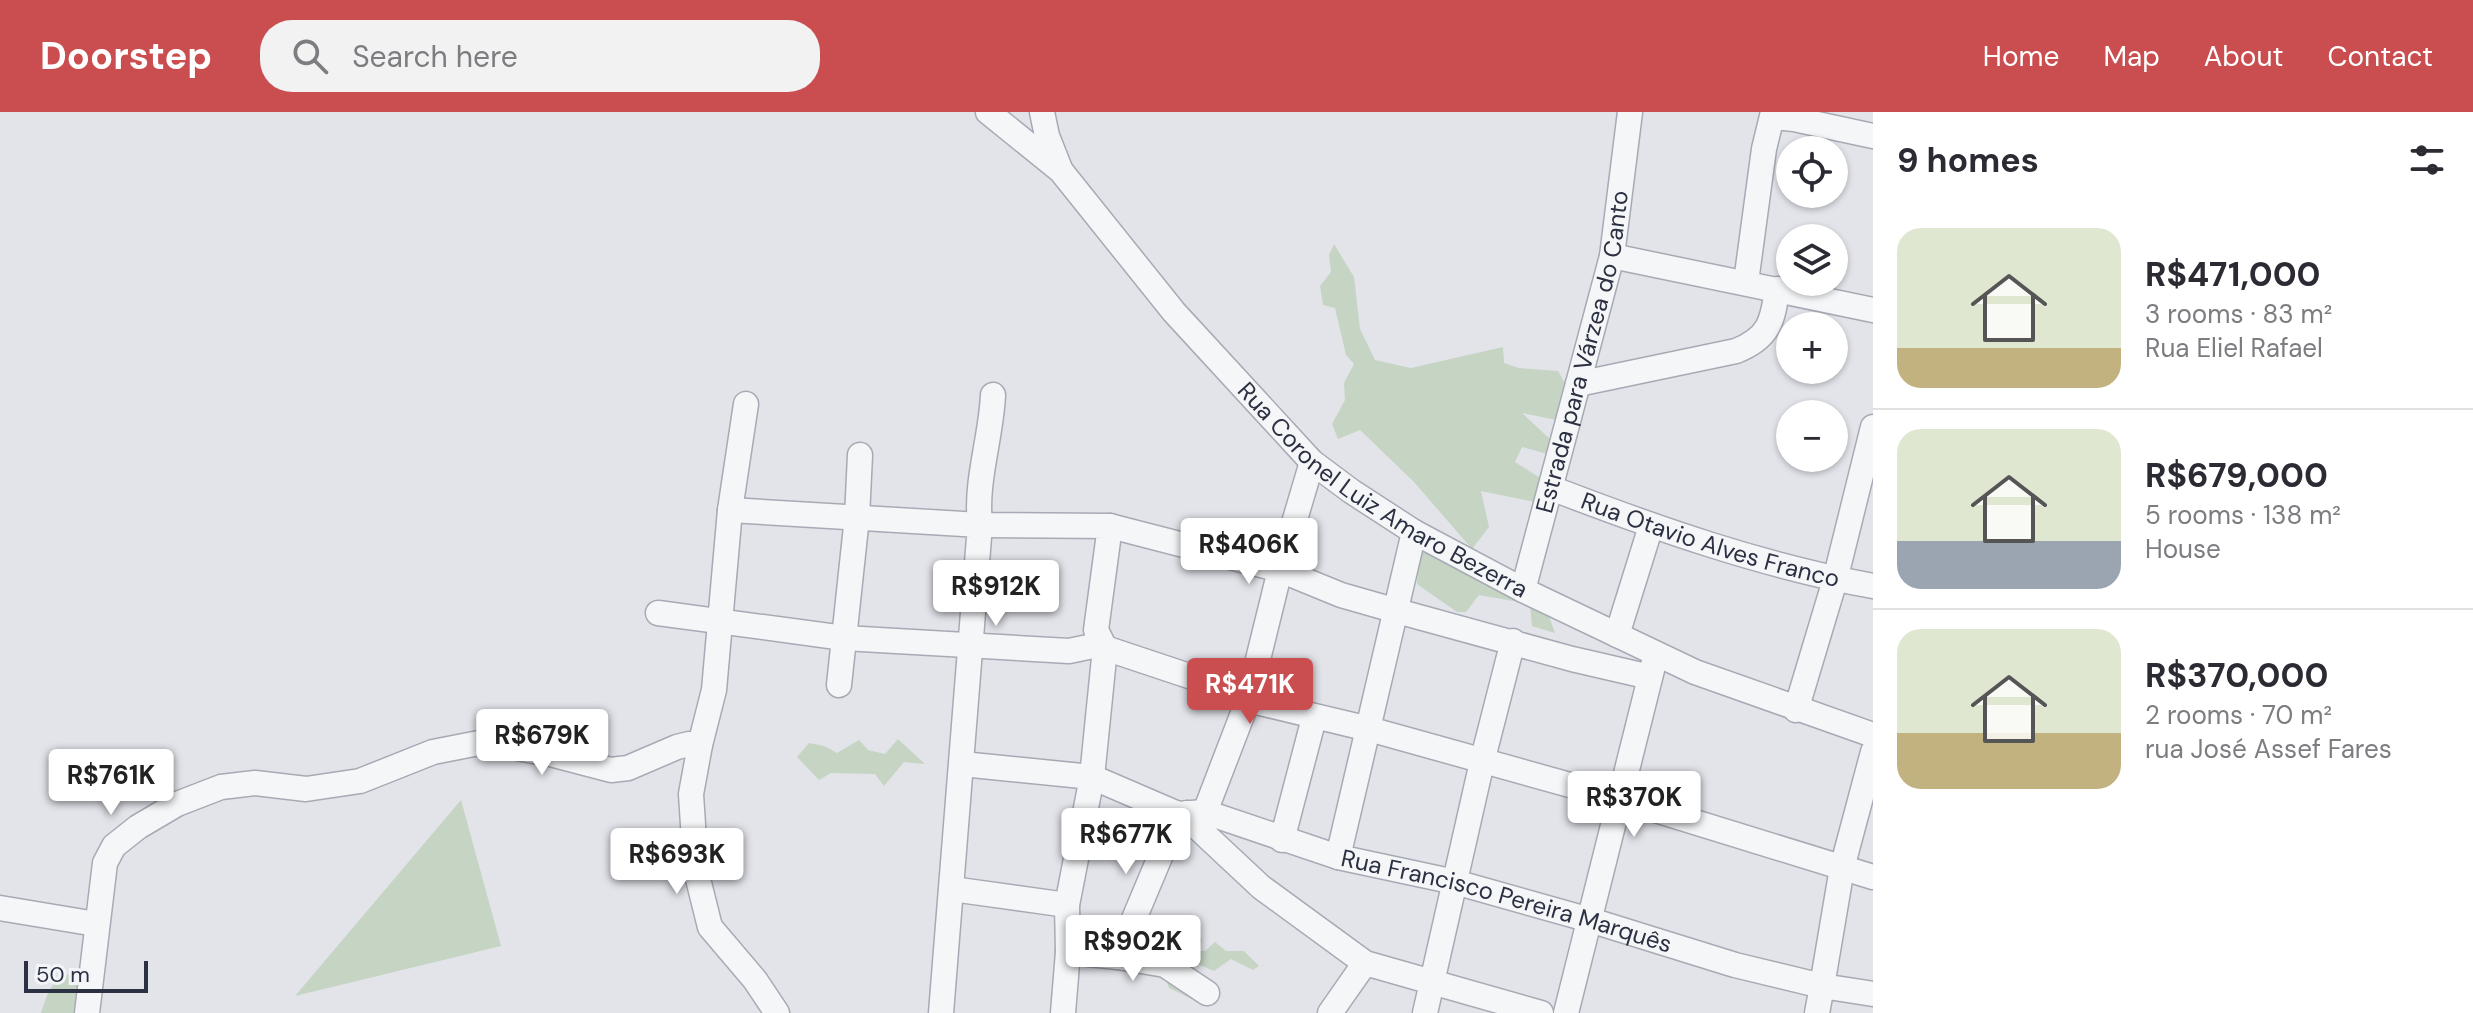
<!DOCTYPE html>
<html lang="en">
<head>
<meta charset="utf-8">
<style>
  body { margin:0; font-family:"DM Sans",sans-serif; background:#f2f2f3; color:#2b2b33; height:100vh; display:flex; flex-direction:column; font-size:30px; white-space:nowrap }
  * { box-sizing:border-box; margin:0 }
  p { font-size:26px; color:#7c7c81 }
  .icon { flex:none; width:44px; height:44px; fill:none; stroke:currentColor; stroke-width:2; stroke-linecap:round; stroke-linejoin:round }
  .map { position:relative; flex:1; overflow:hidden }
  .side { display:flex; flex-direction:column; background:#fff; width:600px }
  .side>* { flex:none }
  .tools { position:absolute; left:1776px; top:24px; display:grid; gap:16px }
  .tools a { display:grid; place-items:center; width:72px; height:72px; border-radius:50%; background:#fff; box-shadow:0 2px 6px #0004; font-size:40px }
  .scale { position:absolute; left:24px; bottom:20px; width:124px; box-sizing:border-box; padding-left:8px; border:4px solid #2b3042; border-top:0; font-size:22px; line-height:28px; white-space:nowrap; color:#2b3042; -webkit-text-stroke:6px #f2f4f7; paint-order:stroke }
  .price { position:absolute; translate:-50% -68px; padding:0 18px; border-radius:8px; background:#fff; color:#222; font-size:26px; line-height:52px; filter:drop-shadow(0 2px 4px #0008) }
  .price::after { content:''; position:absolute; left:50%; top:48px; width:24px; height:18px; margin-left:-12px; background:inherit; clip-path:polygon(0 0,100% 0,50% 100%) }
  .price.selected { background:#ca4d4f; color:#fff }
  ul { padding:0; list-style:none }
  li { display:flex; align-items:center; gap:24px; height:200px; padding:0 24px }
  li+li { border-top:2px solid #e1e1e2 }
  li span { display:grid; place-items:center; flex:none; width:224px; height:160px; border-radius:24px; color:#555 }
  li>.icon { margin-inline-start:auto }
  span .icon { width:96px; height:96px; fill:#fffc; stroke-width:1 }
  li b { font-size:34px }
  h2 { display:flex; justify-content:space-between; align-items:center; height:96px; padding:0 24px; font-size:34px }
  header { display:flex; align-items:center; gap:48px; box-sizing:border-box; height:112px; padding:0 40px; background:#ca4d4f; color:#fff }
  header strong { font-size:38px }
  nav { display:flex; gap:44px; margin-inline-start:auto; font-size:28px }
  .search { width:560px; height:72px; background:#f2f2f3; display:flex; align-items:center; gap:20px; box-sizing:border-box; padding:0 28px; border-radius:32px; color:#7c7c81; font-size:30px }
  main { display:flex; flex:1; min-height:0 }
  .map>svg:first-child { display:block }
</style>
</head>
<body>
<header>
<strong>Doorstep</strong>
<div class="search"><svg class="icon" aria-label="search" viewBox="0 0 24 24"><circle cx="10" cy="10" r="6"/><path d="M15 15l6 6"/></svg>Search here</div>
<nav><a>Home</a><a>Map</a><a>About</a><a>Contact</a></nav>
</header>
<main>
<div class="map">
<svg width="1873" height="901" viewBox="0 0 1873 901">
  <rect width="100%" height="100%" fill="#e2e4ea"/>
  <path fill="#c6d4c4" d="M1334 132 1354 165 1360 217 1375 248 1411 256 1503 235 1504 251 1519 256 1558 259 1570 280 1562 309 1522 301 1553 330 1555 344 1522 335 1515 350 1547 370 1540 391 1481 379 1489 415 1472 437 1414 370 1360 318 1338 327 1332 312 1345 288 1344 271 1354 252 1346 243 1335 196 1323 193 1320 174 1331 160 1329 143Z
    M1420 435 1546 496 1555 521 1532 514 1530 492 1479 483 1466 500H1457L1417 472Z
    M898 627 925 652 904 650 884 674 875 662 831 661 819 668 797 645 809 631 824 634 837 641 859 628 868 638 885 642Z
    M461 688 501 834 295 884Z
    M1189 826H1202L1200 839H1205L1215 830 1226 839H1244L1259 854 1253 858 1231 847 1214 859 1188 848 1180 853 1202 873 1192 887 1169 876 1163 859Z
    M72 861 79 865 78 901H41C47 882 52 866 72 861Z"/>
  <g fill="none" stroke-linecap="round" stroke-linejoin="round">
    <g stroke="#a7aab4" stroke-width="27">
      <g id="minor">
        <path id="s1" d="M988 0 1061 59 1174 200 1312 350 1351 379 1414 420 1523 478 1695 560 1873 623"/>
        <path d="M1042 0 1047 24 1060 57"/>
        <path d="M1773 5 1794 7 1873 24"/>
        <path d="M1612 144 1873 198"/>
        <path d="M1746 170 1764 37 1773 0"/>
        <path d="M1578 272 1736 239C1769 226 1773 209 1777 177"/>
        <path d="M993 283C991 327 975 369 980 413L1110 414 1096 518 1105 536 1092 665 1067 793 1068 840 1063 901"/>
        <path id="s2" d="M1551 376C1655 416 1763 454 1873 474"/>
        <path d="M730 398 980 413 941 901"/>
        <path d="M1110 414 1280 458 1341 483 1397 499 1572 547 1650 565"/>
        <path id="s3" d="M1523 478 1612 144 1630 0"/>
        <path d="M658 501 844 526 1069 539 1093 534 1105 536 1192 565 1248 588 1369 617 1620 687 1873 765"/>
        <path d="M1617 523 1651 414"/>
        <path d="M839 573 857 405 860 343"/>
        <path d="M1796 598 1835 468 1873 315"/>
        <path d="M700 633 691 682 696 759 710 815 755 868 777 901"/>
        <path id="s4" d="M962 652 1092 665 1178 702 1205 700 1338 745 1455 770 1590 808 1735 853 1822 874 1842 756 1873 640"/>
        <path d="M1205 700 1248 588 1280 458 1312 350"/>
        <path d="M1187 701 1199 717 1261 775 1365 851 1541 901"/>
        <path d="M1282 728 1314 606"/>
        <path d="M1338 745 1414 420"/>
        <path d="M952 777 1067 793"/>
        <path d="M0 796 96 812"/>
        <path d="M1068 840 1118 845 1165 853 1207 881"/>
        <path d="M1118 845 1178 702"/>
        <path d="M87 901 105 751 114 734 138 715 177 692 221 675 255 671 306 677 360 669 433 640 484 630 550 642 611 658 628 656 677 635 689 632 700 633 714 578 730 398 746 292"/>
        <path d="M1330 901 1365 851"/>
        <path d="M1425 901 1482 650 1513 529"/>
        <path d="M1566 901 1654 550"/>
        <path d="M1817 901 1822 874 1873 882"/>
      </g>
    </g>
    <use href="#minor" stroke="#f5f6f8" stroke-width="24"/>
  </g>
  <g text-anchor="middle" stroke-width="6" stroke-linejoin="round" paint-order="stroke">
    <g font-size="24" fill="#2b3042" stroke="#f2f4f7">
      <text dy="8" stroke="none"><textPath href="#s3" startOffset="246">Estrada para Várzea do Canto</textPath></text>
      <text dy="8" stroke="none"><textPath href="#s1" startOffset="552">Rua Coronel Luiz Amaro Bezerra</textPath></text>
      <text dy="8" stroke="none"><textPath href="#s2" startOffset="168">Rua Otavio Alves Franco</textPath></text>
      <text dy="8" stroke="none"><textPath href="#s4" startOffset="566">Rua Francisco Pereira Marquês</textPath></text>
    </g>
  </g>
</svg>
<div class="tools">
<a><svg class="icon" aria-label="locate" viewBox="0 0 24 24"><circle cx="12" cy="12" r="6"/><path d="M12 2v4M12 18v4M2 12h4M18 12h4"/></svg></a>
<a><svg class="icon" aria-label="layers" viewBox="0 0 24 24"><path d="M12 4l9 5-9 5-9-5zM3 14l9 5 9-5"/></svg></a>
<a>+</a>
<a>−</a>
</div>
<div class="scale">50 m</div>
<b class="price" style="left:1249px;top:474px">R$406K</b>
<b class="price" style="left:996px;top:516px">R$912K</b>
<b class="price selected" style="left:1250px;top:614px">R$471K</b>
<b class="price" style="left:542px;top:665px">R$679K</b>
<b class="price" style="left:111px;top:705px">R$761K</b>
<b class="price" style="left:1634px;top:727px">R$370K</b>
<b class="price" style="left:1126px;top:764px">R$677K</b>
<b class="price" style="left:677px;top:784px">R$693K</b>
<b class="price" style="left:1133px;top:871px">R$902K</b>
</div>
<section class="side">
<h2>9 homes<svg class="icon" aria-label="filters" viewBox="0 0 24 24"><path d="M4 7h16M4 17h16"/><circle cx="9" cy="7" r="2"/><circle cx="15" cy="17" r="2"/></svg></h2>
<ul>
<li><span style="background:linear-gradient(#dfe7d0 75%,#c2b280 0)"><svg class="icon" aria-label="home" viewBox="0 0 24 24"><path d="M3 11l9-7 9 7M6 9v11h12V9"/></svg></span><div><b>R$471,000</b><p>3 rooms · 83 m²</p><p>Rua Eliel Rafael</p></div></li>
<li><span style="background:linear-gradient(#dfe7d0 70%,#9aa5b1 0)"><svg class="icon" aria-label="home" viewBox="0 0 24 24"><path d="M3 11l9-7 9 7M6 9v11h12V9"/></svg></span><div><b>R$679,000</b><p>5 rooms · 138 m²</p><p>House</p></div></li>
<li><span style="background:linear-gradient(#dfe7d0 65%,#c2b280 0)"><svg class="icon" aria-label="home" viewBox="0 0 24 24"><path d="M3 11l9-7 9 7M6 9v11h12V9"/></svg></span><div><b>R$370,000</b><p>2 rooms · 70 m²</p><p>rua José Assef Fares</p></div></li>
</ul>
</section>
</main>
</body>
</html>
